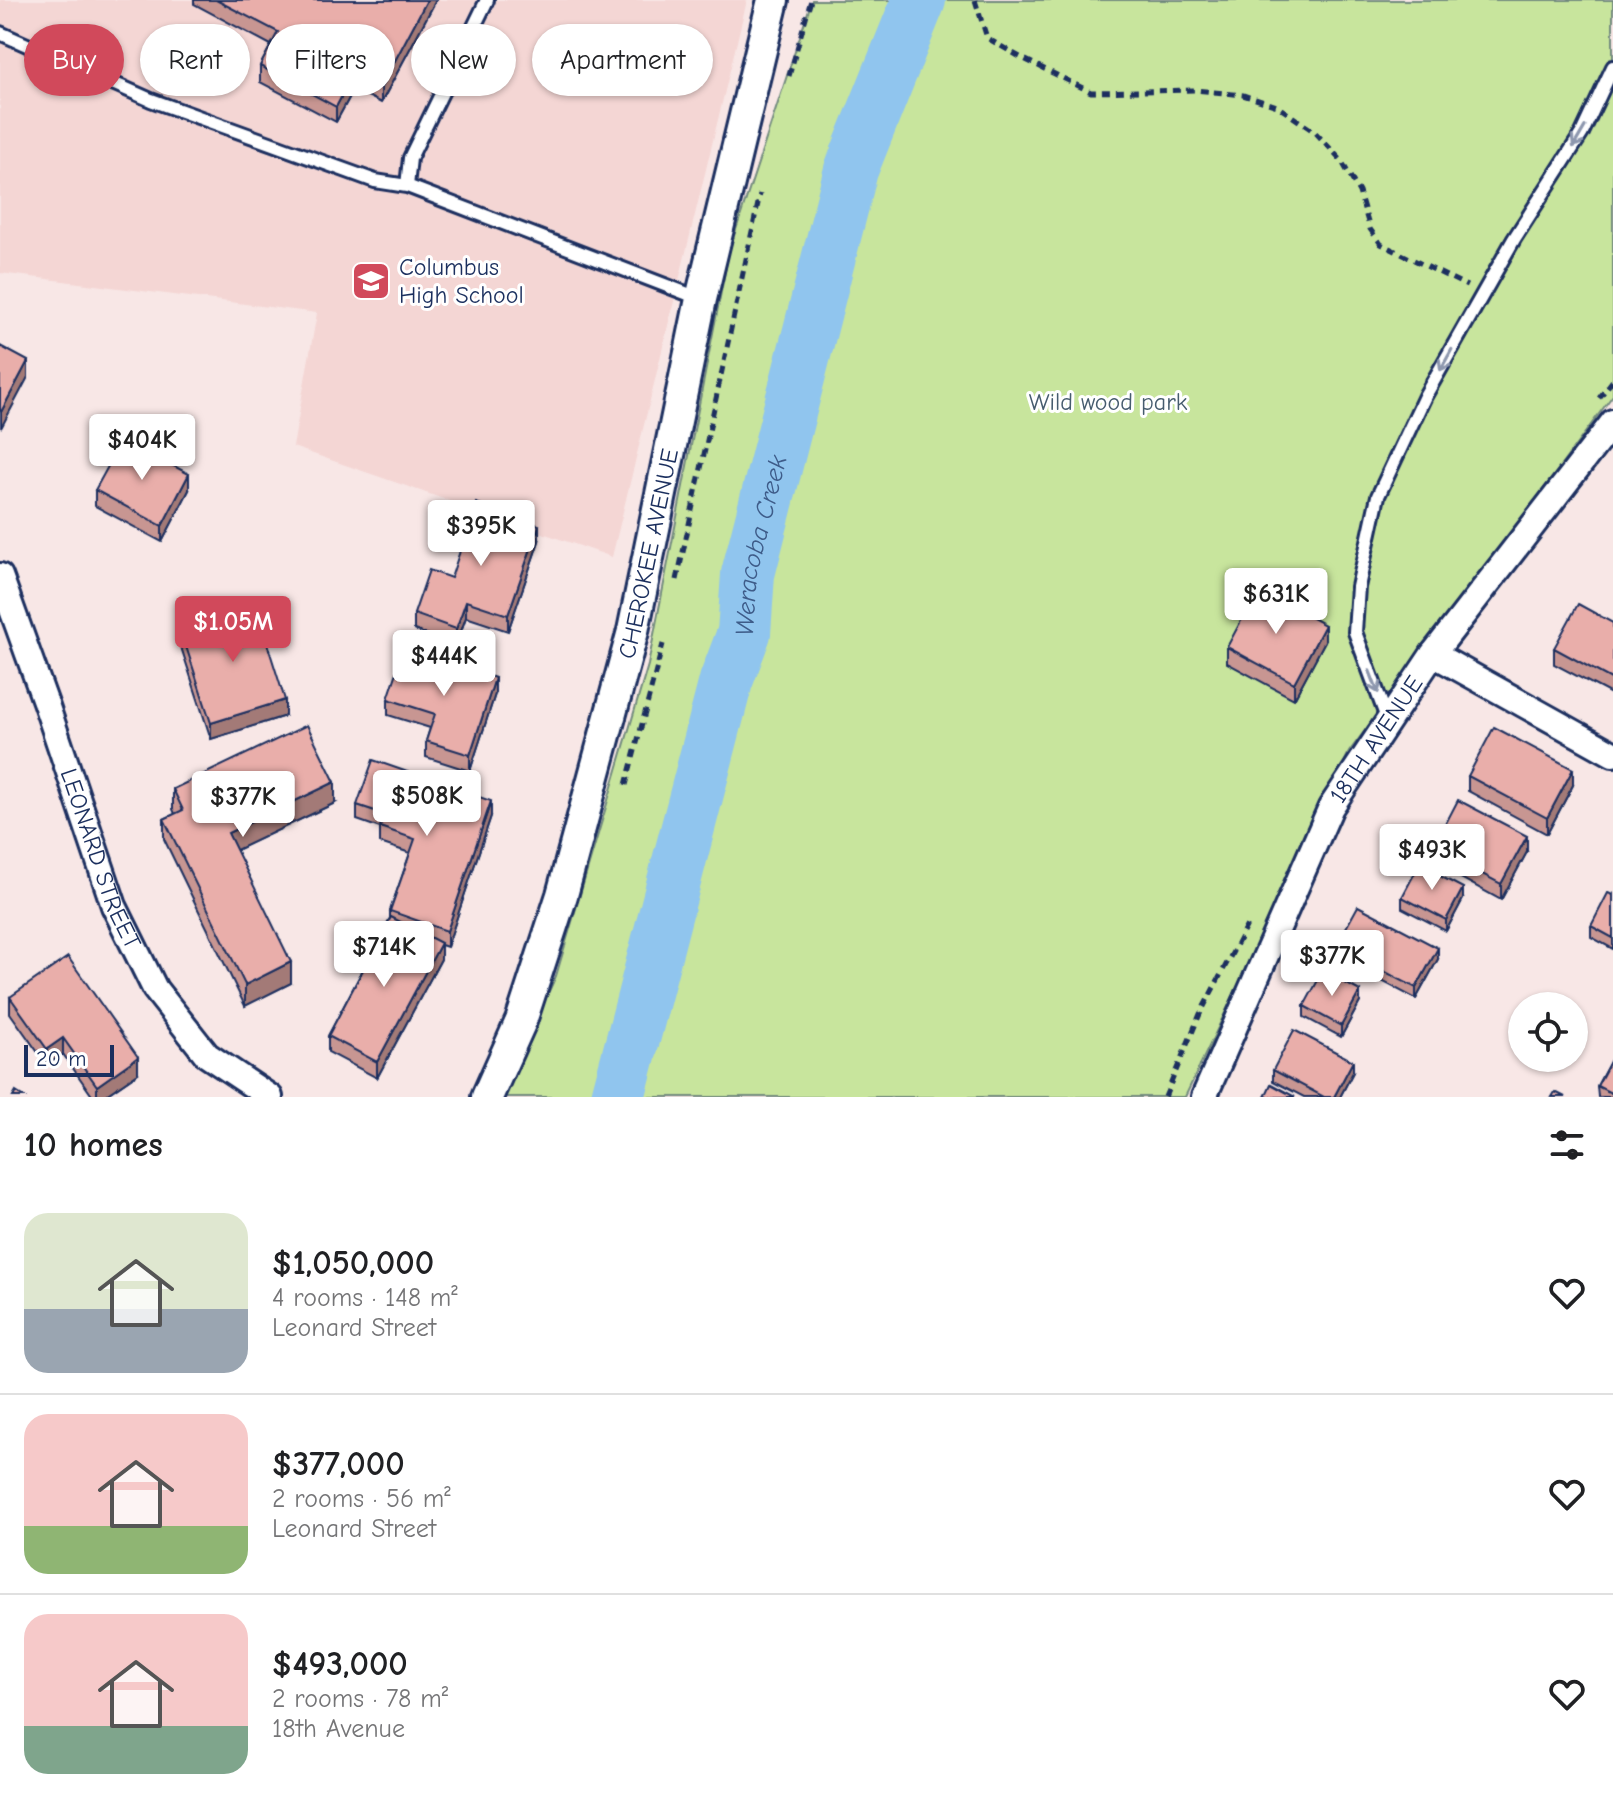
<!DOCTYPE html>
<html lang="en">
<head>
<meta charset="utf-8">
<style>
  body { margin:0; font-family:"Comic Neue",sans-serif; background:#f2f2f2; color:#202124; height:100vh; display:flex; flex-direction:column; font-size:30px; white-space:nowrap }
  * { box-sizing:border-box; margin:0 }
  p { font-size:26px; color:#757577 }
  .icon { flex:none; width:44px; height:44px; fill:none; stroke:currentColor; stroke-width:2; stroke-linecap:round; stroke-linejoin:round }
  .map { position:relative; height:1097px; overflow:hidden }
  .sheet { display:flex; flex-direction:column; background:#fff; flex:1 }
  .sheet>* { flex:none }
  .hud { position:absolute; left:24px; top:24px; width:800px; height:72px; display:flex; gap:16px }
  .fabs { position:absolute; left:1508px; top:992px; display:grid; gap:16px }
  .fabs a { display:grid; place-items:center; width:80px; height:80px; border-radius:50%; background:#fff; box-shadow:0 2px 6px #0004; font-size:40px }
  .scale { position:absolute; left:24px; bottom:20px; width:90px; box-sizing:border-box; padding-left:8px; border:4px solid #1b2f5e; border-top:0; font-size:22px; line-height:28px; white-space:nowrap; color:#1b2f5e; -webkit-text-stroke:6px #fff; paint-order:stroke }
  .price { position:absolute; translate:-50% -68px; padding:0 18px; border-radius:8px; background:#fff; color:#222; font-size:26px; line-height:52px; filter:drop-shadow(0 2px 4px #0008) }
  .price::after { content:''; position:absolute; left:50%; top:48px; width:24px; height:18px; margin-left:-12px; background:inherit; clip-path:polygon(0 0,100% 0,50% 100%) }
  .price.on { background:#d1495b; color:#fff }
  ul { padding:0; list-style:none }
  li { display:flex; align-items:center; gap:24px; height:200px; padding:0 24px }
  li+li { border-top:2px solid #e0e0e0 }
  li span { display:grid; place-items:center; flex:none; width:224px; height:160px; border-radius:24px; color:#555 }
  li>.icon { margin-inline-start:auto }
  span .icon { width:96px; height:96px; fill:#fffc; stroke-width:1 }
  li b { font-size:34px }
  h2 { display:flex; justify-content:space-between; align-items:center; height:96px; padding:0 24px; font-size:34px }
  .pill { padding:0 28px; border-radius:36px; background:#fff; box-shadow:0 2px 6px #0004; font-size:28px; line-height:72px }
  .pill.on { background:#d1495b; color:#fff }
  .map>svg:first-child { display:block }
</style>
</head>
<body>
<div class="map">
<svg width="1613" height="1097" viewBox="0 0 1613 1097">
  <rect width="100%" height="100%" fill="#f8e7e6"/>
  <filter id="ink" filterUnits="userSpaceOnUse"><feTurbulence type="fractalNoise" baseFrequency=".0125" numOctaves="2"/><feDisplacementMap in="SourceGraphic" scale="16" xChannelSelector="R" yChannelSelector="G"/><feConvolveMatrix kernelMatrix="1 2 1 2 8 2 1 2 1" color-interpolation-filters="sRGB"/></filter>
  <g filter="url(#ink)">
    <path fill="#f4d6d4" d="M0 0H747L612 557 293 447 317 313 0 273Z"/>
    <path fill="#c8e59d" stroke="#728a7e" stroke-width="2" d="M812 0H1613V395L1349 752 1185 1097H501L556 976 648 665 729 251Z"/>
    <g fill="none" stroke-linecap="round" stroke-linejoin="round">
      <path stroke="#90c5ee" stroke-width="54" id="s1" d="M618 1097 726 681 744 633 748 574 851 170 919 0"/>
      <g stroke="#1b2f5e" stroke-width="18">
        <path id="service" d="M0 33 151 100 375 181 407 186 701 299
          M407 186 410 158 487 0
          M1388 721 1355 632 1358 587 1378 496 1425 396 1514 239 1582 133 1613 67"/>
      </g>
      <g stroke="#1b2f5e" stroke-width="30">
        <g id="minor">
          <path id="s2" d="M0 576 46 704 114 906 155 989 207 1055 270 1097"/>
          <path d="M1433 654 1613 754"/>
          <path id="s3" d="M1204 1097 1331 807 1433 654 1613 422"/>
        </g>
      </g>
      <g stroke="#1b2f5e" stroke-width="36">
        <g id="tertiary">
          <path id="s4" d="M487 1097 521 1021 562 895 633 631 701 299 773 0"/>
        </g>
      </g>
      <path stroke="#1b2f5e" stroke-width="5" stroke-dasharray="8 6" stroke-linecap="butt" d="M975 0 987 38 1020 57 1091 92 1196 90 1243 95 1277 106 1315 132 1341 160 1359 192 1370 229 1381 244 1467 286
        M789 76 811 0
        M1599 398 1613 380
        M677 580 760 194
        M626 785 663 644
        M1165 1097 1200 1014 1247 925"/>
      <use href="#service" stroke="#fff" stroke-width="12"/>
      <use href="#minor" stroke="#fff" stroke-width="24"/>
      <use href="#tertiary" stroke="#fff" stroke-width="30"/>
    </g>
    <path fill="#c89692" stroke="#1b2f5e" stroke-width="2" d="M194 0H436L381 103 354 89 336 122 260 82V66L271 45 194 4Z
      M95 490H189L162 542 95 506Z
      M539 541 508 631 466 617 456 645 414 630V614Z
      M1613 623V695L1554 664V648Z
      M180 628 285 716 211 739 180 644Z
      M1325 641 1294 699 1227 663V647Z
      M495 694 470 771 426 757V741L430 728 388 715V699Z
      M1468 776 1573 785 1547 834 1468 791Z
      M173 789 335 803 236 850 291 983 245 1006 164 839V819L175 814 173 809Z
      M357 805 491 816 447 947 441 945V959L377 1078 328 1052V1036L390 918V911L410 853 380 843V828L357 820Z
      M1433 848 1527 852 1501 900 1433 863Z
      M1613 895V949L1591 937V926Z
      M1402 897 1463 899 1446 931 1402 908Z
      M1336 946 1438 959 1416 999 1336 957Z
      M10 997 138 1073 103 1097H93L63 1054 47 1065 10 1013Z
      M1360 1002 1341 1037 1304 1017V1006Z
      M1613 1056V1097H1598L1597 1086Z
      M1273 1070 1353 1072 1340 1097H1304L1273 1081Z"/>
    <path fill="#a37a77" stroke="#1b2f5e" stroke-width="2" d="M427 0H436L381 103V87Z
      M354 73V89L336 122V107Z
      M28 361V377L1 428V412Z
      M189 474V490L162 542V526Z
      M539 525V541L508 631V615Z
      M466 601V617L456 645V629Z
      M1325 625V641L1294 699V683Z
      M495 678V694L470 771V755Z
      M285 700V716L211 739V723Z
      M1573 769V785L1547 834V818Z
      M335 782V803L228 854V833Z
      M491 801V816L447 947V931Z
      M1527 836V852L1501 900V884Z
      M1463 888V899L1446 931V920Z
      M441 943V959L377 1078V1062Z
      M1438 948V959L1416 999V988Z
      M291 962V983L245 1006V985Z
      M1360 991V1002L1341 1037V1026Z
      M63 1038V1054L47 1065V1049Z
      M138 1057V1073L103 1097H97V1086Z
      M1353 1061V1072L1340 1097H1334Z"/>
    <path fill="#e9aeaa" stroke="#1b2f5e" stroke-width="2" d="M216 0H427L381 87 354 73 336 107 260 66 278 32Z
      M0 346 28 361 1 412 0 411Z
      M123 439 189 474 162 526 95 490Z
      M476 503 539 525 508 615 466 601 456 629 414 614 429 570 451 578Z
      M1258 589 1325 625 1294 683 1227 647Z
      M1578 604 1613 623V680L1554 648Z
      M255 605 285 700 211 723 180 628Z
      M405 648 495 678 470 755 426 741 435 714 388 699Z
      M307 725 335 782 228 833 291 962 245 985 164 819 183 810 173 789Z
      M1494 727 1573 769 1547 818 1468 776Z
      M373 760 491 801 447 931 390 911 415 839 380 827 384 814 357 805Z
      M1458 800 1527 836 1501 884 1433 848Z
      M1419 865 1463 888 1446 920 1402 897Z
      M1608 893 1613 895V938L1591 926Z
      M1358 906 1438 948 1416 988 1336 946Z
      M391 917 441 943 377 1062 328 1036Z
      M68 957 138 1057 97 1086 63 1038 47 1049 10 997Z
      M1323 971 1360 991 1341 1026 1304 1006Z
      M1294 1030 1353 1061 1334 1097H1324L1273 1070Z
      M1613 1056V1094L1597 1086Z
      M1271 1084 1295 1097H1265Z
      M16 1092 24 1097H13Z
      M1555 1092 1565 1097H1552Z"/>
    <defs><path id="oneway-shaft" d="M-6 0H5M1.5-3L5.5 0L1.5 3" fill="none" stroke-width="1.6" stroke-linecap="round" stroke-linejoin="round" transform="scale(2)"/></defs>
    <g stroke="#8d97ae">
      <use href="#oneway-shaft" transform="translate(1579 137) rotate(120)"/>
      <use href="#oneway-shaft" transform="translate(1446 360) rotate(119)"/>
      <use href="#oneway-shaft" transform="translate(1374 682) rotate(69)"/>
    </g>
  </g>
  <defs>
    <g id="school-square" transform="scale(2)"><rect x="-9" y="-9" width="18" height="18" rx="4" fill="#d1495b" stroke="#fff"/><path d="M0-5L7-2L0 1L-7-2ZM-4 1L0 2.5L4 1V4Q0 6-4 4Z" fill="#fff"/></g>
  </defs>
  <g fill-rule="evenodd">
    <use href="#school-square" x="371" y="281"/>
  </g>
  <g text-anchor="middle" stroke-width="6" stroke-linejoin="round" paint-order="stroke">
    <g font-size="24" fill="#1b2f5e" stroke="#fff" text-anchor="start">
      <text x="399" y="275">Columbus<tspan x="399" dy="28">High School</tspan></text>
    </g>
    <g font-size="24" fill="#465c6e" stroke="#fff">
      <text x="1108" y="410">Wild wood park</text>
    </g>
    <g font-size="24" fill="#1b2f5e" stroke="#fff">
      <text dy="8" stroke="none"><textPath href="#s4" startOffset="568">CHEROKEE AVENUE</textPath></text>
      <text dy="8" stroke="none"><textPath href="#s3" startOffset="398">18TH AVENUE</textPath></text>
      <text dy="8" stroke="none"><textPath href="#s2" startOffset="300">LEONARD STREET</textPath></text>
    </g>
    <g font-size="26" font-style="italic" fill="#3e5c89" stroke="#fff">
      <text dy="9" stroke="none"><textPath href="#s1" startOffset="570">Weracoba Creek</textPath></text>
    </g>
  </g>
</svg>
<div class="fabs">
<a><svg class="icon" aria-label="locate" viewBox="0 0 24 24"><circle cx="12" cy="12" r="6"/><path d="M12 2v4M12 18v4M2 12h4M18 12h4"/></svg></a>
</div>
<div class="scale">20 m</div>
<b class="price" style="left:142px;top:482px">$404K</b>
<b class="price" style="left:481px;top:568px">$395K</b>
<b class="price" style="left:1276px;top:636px">$631K</b>
<b class="price on" style="left:233px;top:664px">$1.05M</b>
<b class="price" style="left:444px;top:698px">$444K</b>
<b class="price" style="left:427px;top:838px">$508K</b>
<b class="price" style="left:243px;top:839px">$377K</b>
<b class="price" style="left:1432px;top:892px">$493K</b>
<b class="price" style="left:384px;top:989px">$714K</b>
<b class="price" style="left:1332px;top:998px">$377K</b>
<div class="hud">
<a class="pill on">Buy</a>
<a class="pill">Rent</a>
<a class="pill">Filters</a>
<a class="pill">New</a>
<a class="pill">Apartment</a>
</div>
</div>
<section class="sheet">
<h2>10 homes<svg class="icon" aria-label="filters" viewBox="0 0 24 24"><path d="M4 7h16M4 17h16"/><circle cx="9" cy="7" r="2"/><circle cx="15" cy="17" r="2"/></svg></h2>
<ul>
<li><span style="background:linear-gradient(#dfe7d0 60%,#9aa5b1 0)"><svg class="icon" aria-label="home" viewBox="0 0 24 24"><path d="M3 11l9-7 9 7M6 9v11h12V9"/></svg></span><div><b>$1,050,000</b><p>4 rooms · 148 m²</p><p>Leonard Street</p></div><svg class="icon" aria-label="heart" viewBox="0 0 24 24"><path d="M12 20l-8-8c-3-5 5-10 8-4 3-6 11-1 8 4z"/></svg></li>
<li><span style="background:linear-gradient(#f6c9c9 70%,#8fb573 0)"><svg class="icon" aria-label="home" viewBox="0 0 24 24"><path d="M3 11l9-7 9 7M6 9v11h12V9"/></svg></span><div><b>$377,000</b><p>2 rooms · 56 m²</p><p>Leonard Street</p></div><svg class="icon" aria-label="heart" viewBox="0 0 24 24"><path d="M12 20l-8-8c-3-5 5-10 8-4 3-6 11-1 8 4z"/></svg></li>
<li><span style="background:linear-gradient(#f6c9c9 70%,#7fa58c 0)"><svg class="icon" aria-label="home" viewBox="0 0 24 24"><path d="M3 11l9-7 9 7M6 9v11h12V9"/></svg></span><div><b>$493,000</b><p>2 rooms · 78 m²</p><p>18th Avenue</p></div><svg class="icon" aria-label="heart" viewBox="0 0 24 24"><path d="M12 20l-8-8c-3-5 5-10 8-4 3-6 11-1 8 4z"/></svg></li>
</ul>
</section>
</body>
</html>
